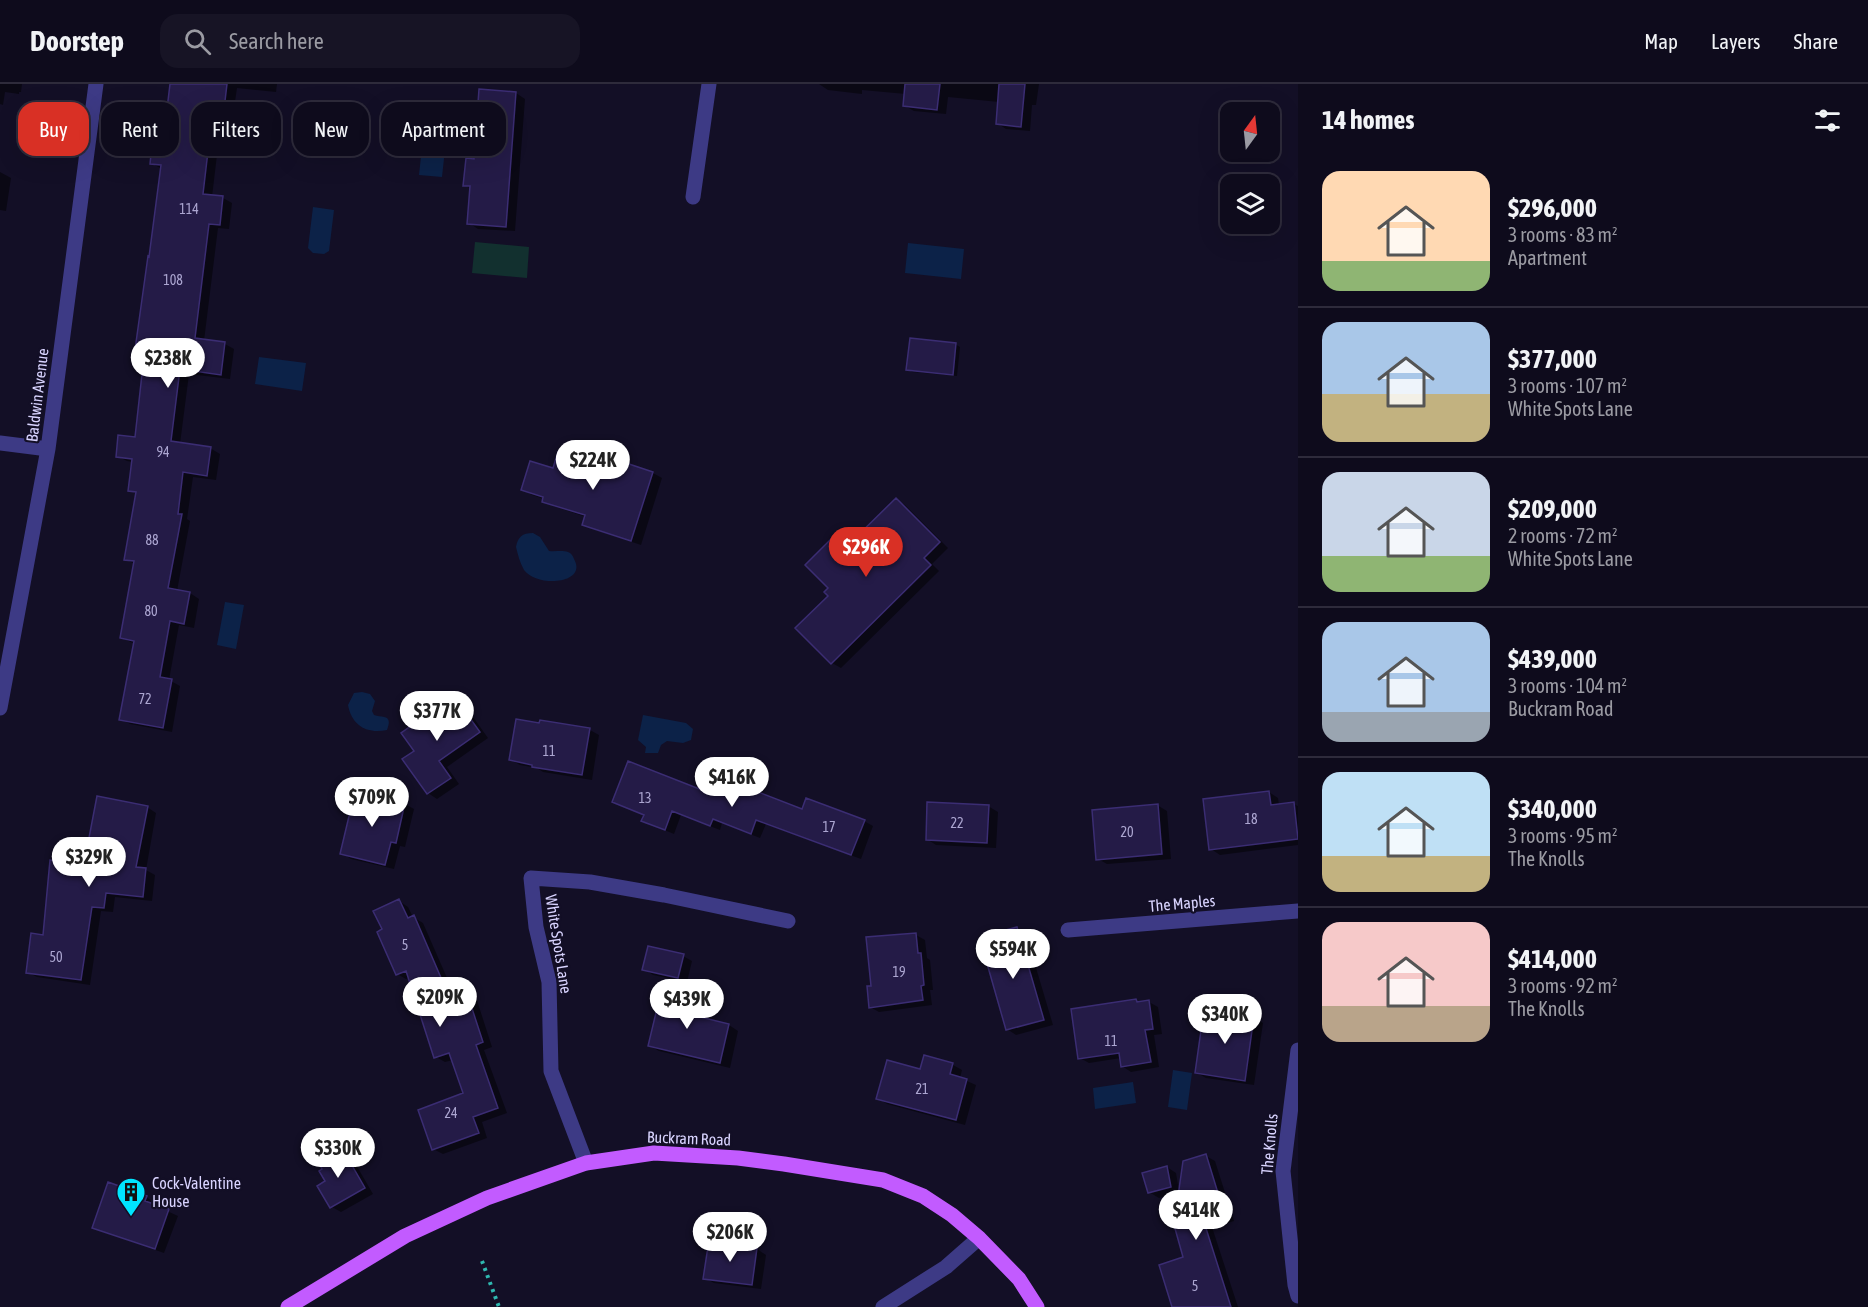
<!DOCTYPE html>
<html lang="en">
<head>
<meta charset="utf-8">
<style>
  body { margin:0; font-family:"Asap Condensed",sans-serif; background:#171425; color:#f1f3f6; height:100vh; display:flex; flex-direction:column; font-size:22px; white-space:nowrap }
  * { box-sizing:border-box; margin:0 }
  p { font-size:20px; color:#9b9ba3 }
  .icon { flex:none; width:33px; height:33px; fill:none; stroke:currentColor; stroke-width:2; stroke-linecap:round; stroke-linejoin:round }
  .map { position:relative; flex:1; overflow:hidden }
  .drawer { display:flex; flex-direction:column; background:#0e0b1c; width:570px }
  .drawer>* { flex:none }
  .guide { position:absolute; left:18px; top:18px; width:570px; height:54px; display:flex; gap:12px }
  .needle { width:39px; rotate:15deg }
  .fabs { position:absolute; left:1220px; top:18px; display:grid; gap:12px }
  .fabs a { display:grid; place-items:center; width:60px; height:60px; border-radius:12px; background:#0e0b1c; box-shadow:0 6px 24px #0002,0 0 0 2px #2e2b3b; font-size:30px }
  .price { position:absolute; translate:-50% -51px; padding:0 14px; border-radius:21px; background:#fff; color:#222; font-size:20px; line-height:39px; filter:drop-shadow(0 2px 3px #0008) }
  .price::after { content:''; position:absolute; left:50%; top:36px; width:18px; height:14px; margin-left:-9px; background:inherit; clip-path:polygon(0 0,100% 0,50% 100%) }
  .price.active { background:#d93025; color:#fff }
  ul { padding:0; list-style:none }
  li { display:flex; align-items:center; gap:18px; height:150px; padding:0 24px }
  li+li { border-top:2px solid #2e2b3b }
  li span { display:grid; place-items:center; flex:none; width:168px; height:120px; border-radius:18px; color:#555 }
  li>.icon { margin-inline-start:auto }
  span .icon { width:72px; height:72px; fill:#fffc; stroke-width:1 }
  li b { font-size:26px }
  h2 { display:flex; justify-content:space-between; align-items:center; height:72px; padding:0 24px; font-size:26px }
  .chip { padding:0 21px; border-radius:18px; background:#0e0b1c; box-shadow:0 6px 24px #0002,0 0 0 2px #2e2b3b; font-size:21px; line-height:54px }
  .chip.active { background:#d93025; color:#fff }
  header { display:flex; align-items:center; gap:36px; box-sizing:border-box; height:84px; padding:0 30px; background:#0e0b1c; border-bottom:2px solid #2e2b3b }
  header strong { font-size:28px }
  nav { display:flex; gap:33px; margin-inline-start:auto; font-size:21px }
  .search { width:420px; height:54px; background:#171425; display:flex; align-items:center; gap:15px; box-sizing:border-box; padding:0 21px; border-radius:18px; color:#9b9ba3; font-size:22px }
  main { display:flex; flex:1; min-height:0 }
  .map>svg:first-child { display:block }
</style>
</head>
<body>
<header>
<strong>Doorstep</strong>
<div class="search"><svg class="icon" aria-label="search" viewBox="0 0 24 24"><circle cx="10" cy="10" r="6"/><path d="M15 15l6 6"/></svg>Search here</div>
<nav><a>Map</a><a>Layers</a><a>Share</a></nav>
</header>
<main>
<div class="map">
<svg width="1298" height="1223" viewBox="0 0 1298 1223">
  <rect width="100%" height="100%" fill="#130f26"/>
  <path fill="#12302f" d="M475 158 529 163 527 194 472 189Z"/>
  <path fill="#0c2248" d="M423 54 446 56 442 93 419 91Z
    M313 123 334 126 329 167 324 170 313 169 308 164Z
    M908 159 964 165 961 195 905 189Z
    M259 273 306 279 302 307 255 300Z
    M533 449 540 453 549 467C555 468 562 466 568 468 571 469 573 472 574 475 588 500 537 504 524 486 520 479 518 471 516 463 518 453 522 449 533 449Z
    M225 518 244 521 236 565 217 561Z
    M362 608 370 610 375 617 372 627 374 631C383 634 393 630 387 646 367 650 352 642 348 621L354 609Z
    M643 631 686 639 693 645 691 656 683 659 667 657 661 661 658 669H645L646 663 638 656Z
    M1173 986 1192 989 1187 1026 1168 1023Z
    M1133 998 1136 1019 1095 1025 1093 1004Z"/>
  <path fill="#0007" d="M0 0H22L21 8H19V10L5 8 3 21 0 20Z
    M172 0H277L276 8 237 4 232 38 221 37 212 113 223 114 232 119 229 145 218 144 204 257 225 260 234 265 230 295 189 290 180 360 210 364 220 370 216 396 193 393 187 435 190 437 177 507 190 509 199 515 194 544 179 541 169 596 180 602 172 648 130 640 121 635 135 560 122 554 135 480 125 475 137 410 130 406 133 378 127 377 117 372 136 355 144 284 134 279 162 85 151 79 166 44Z
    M819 0H1039L1036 21H1032L1030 47 1006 45 997 39 999 18 948 13 946 30 914 27 905 22 906 10 862 6V10L828 6Z
    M516 9 525 15 515 147 478 145 469 139 471 105 465 101 475 77Z
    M0 88 11 94 6 127 0 126Z
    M955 260 960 263 957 292 912 288 908 285Z
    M621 379 653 389 662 394 641 461 593 445 584 440 586 433 553 422 544 417V415L532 411 523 406 554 386 619 384Z
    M896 416 905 421 948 464 932 480 939 487 841 584 832 579 831 457 844 467Z
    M454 613 463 619 488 654 447 683 459 700 437 715 428 709 416 667Z
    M541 637 590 646 599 651 592 696 543 688 537 684 520 681 511 676 541 640Z
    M356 708 405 720 414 725 405 763 400 762 394 785 351 775 342 769Z
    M703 708 864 737 873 742 861 775 766 740 760 754 722 739 720 746 681 731 674 750 652 741 645 731 614 717Z
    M1269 708 1278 714 1279 721 1293 720 1298 722V761L1220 771 1211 765Z
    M1157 721 1167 727 1171 775 1107 780 1098 775Z
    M988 722 998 728 996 764 936 761 927 755Z
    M147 723 156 729 146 786 155 791 152 817 115 813 113 828 101 827 90 901 37 893 27 888 44 853 86 781Z
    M399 817 408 823 413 833 423 839 451 903 463 899 473 904 492 963 484 966 507 1029 482 1038 487 1054 443 1070 433 1065 465 1010 453 976 445 978 436 973 410 894 406 895 397 890 384 846Z
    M1017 844 1026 850 1053 941 1016 951 1007 945 993 867Z
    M916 851 925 856 927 874 930 876 933 906H930L932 921 879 928 870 923 873 904Z
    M683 872 692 877 687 898 653 891 644 885Z
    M1136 917 1139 919 1149 918 1158 923 1162 950 1154 951 1159 983 1131 988 1122 982 1121 974 1089 979 1080 974Z
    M699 919 709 925 706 936 729 941 738 947 730 984 659 967 650 962Z
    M1206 926 1254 934 1263 939 1254 1001 1206 994 1197 989Z
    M925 973 953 981 962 986 960 994 976 1001 965 1041 887 1020 878 1014 921 987Z
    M336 1066 355 1079 373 1110 341 1128 332 1123 324 1085Z
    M1206 1072 1215 1077 1234 1137 1212 1143 1238 1223H1174L1185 1174 1180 1107 1159 1114 1149 1108 1167 1083 1176 1089 1179 1107Z
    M146 1113 155 1119 154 1121 178 1132 164 1169 103 1148 94 1143Z
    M757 1165 766 1171 761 1205 714 1199 705 1194Z"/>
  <path fill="#241b47" stroke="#3b2d73" stroke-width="1.5" d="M170 0H227L223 34 212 33 203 110 223 112 220 141 209 140 195 254 225 258 221 291 180 285 171 357 211 363 207 392 183 388 178 430H182L168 504 190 508 184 540 170 537 160 593 172 595 163 644 119 636 134 557 120 554 134 477 124 476 136 408 128 407 132 375 116 373 118 351 135 353 143 281 133 280 148 172 149 173 161 81 150 80 154 41 165 42Z
    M905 0H940L937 26 903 22Z
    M999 0H1025L1021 43 996 40Z
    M479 5 516 8 506 143 467 140 470 102H463L466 74 474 75Z
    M910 254 956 259 953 291 906 286Z
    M558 368 578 374 579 371 618 383 620 377 653 388 631 457 582 441 585 431 542 418 543 413 521 406 530 377 553 384Z
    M896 414 940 458 924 474 931 481 831 580 795 544 828 512 824 508 828 504 805 481 831 455 842 467Z
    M454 612 480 648 439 677 451 694 427 710 402 675 414 667 401 649Z
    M516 635 539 639 540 636 590 644 582 691 532 683V681L509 676Z
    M628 677 702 706 709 689 802 725 806 714 865 736 851 771 756 736 751 750 713 735 710 742 672 727 665 746 641 737 644 731 612 718Z
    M355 707 405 719 396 759 391 758 385 781 340 770Z
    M1269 707 1271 721 1294 718 1298 755 1209 766 1203 715Z
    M97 712 148 722 136 783 146 784 143 813 106 809 104 824 92 823 81 896 26 889 31 849 43 851 50 776 84 780Z
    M927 718 989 721 987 759 926 756Z
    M1158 720 1162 770 1096 776 1092 726Z
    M399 815 408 834 414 831 445 903 463 897 483 958 476 961 498 1024 473 1033 479 1049 432 1066 418 1026 463 1009 449 969 434 974 406 887 396 891 377 848 382 845 373 827Z
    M1017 843 1044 936 1006 946 986 876H988L985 867 991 866 987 851Z
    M916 849 918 869H921L924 901 921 902 923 916 869 924 867 902H871L866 853Z
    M648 862 684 870 678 894 642 886Z
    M661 908 700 918 696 932 729 940 720 979 648 962Z
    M1136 915 1137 918 1149 916 1153 945 1145 946 1151 978 1121 983 1119 969 1078 975 1071 925Z
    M1204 925 1254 932 1245 997 1195 989Z
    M924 971 953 979 950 990 967 995 956 1036 876 1015 887 976 920 985Z
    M336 1065 342 1074 346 1071 365 1104 330 1124 317 1102 325 1097 319 1087 322 1085 317 1076Z
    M1206 1070 1225 1132 1204 1138 1231 1223H1172L1159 1181 1183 1173 1174 1141 1183 1077Z
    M1167 1082 1171 1103 1148 1109 1142 1089Z
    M108 1098 147 1112 145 1117 169 1125 155 1165 92 1144Z
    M709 1156 757 1164 752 1201 703 1195Z"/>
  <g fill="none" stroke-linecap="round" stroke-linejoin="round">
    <path stroke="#2fb8b0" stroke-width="4" stroke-dasharray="3 4.5" stroke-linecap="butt" d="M482 1177 499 1223"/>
    <path stroke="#3d3a85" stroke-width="15" d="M693 113 709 0
      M0 359 48 365
      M0 624 48 365 96 0
      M1068 846 1298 827
      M1298 966 1283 1087 1295 1201 1298 1212
      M586 1079 551 987 549 898 536 843 531 794 590 798 664 811 788 837
      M883 1223 946 1183 979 1154"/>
    <path stroke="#c25bff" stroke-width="15" d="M288 1223 405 1152 487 1114 586 1079 654 1069 738 1074 784 1080 883 1096 923 1112 952 1131 979 1154 1019 1195 1037 1223"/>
  </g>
  <defs>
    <g id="building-pin" transform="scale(1.5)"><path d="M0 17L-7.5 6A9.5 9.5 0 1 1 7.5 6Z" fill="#00e5ff" stroke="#130f26"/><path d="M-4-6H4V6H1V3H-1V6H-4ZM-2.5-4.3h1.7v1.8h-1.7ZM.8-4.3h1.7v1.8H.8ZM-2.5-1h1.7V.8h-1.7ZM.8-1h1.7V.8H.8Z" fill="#111"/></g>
  </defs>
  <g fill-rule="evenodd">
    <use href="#building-pin" x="131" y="1108"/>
  </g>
  <g text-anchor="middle" stroke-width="4.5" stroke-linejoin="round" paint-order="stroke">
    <g font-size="14" fill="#aca6d1">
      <text x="189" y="130">114</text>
      <text x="173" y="201">108</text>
      <text x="163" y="373">94</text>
      <text x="152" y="461">88</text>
      <text x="151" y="532">80</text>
      <text x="145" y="620">72</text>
      <text x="549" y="672">11</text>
      <text x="645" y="719">13</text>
      <text x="1251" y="740">18</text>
      <text x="957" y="744">22</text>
      <text x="829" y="748">17</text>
      <text x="1127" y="753">20</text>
      <text x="405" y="866">5</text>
      <text x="56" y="878">50</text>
      <text x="899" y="893">19</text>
      <text x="1111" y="962">11</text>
      <text x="922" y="1010">21</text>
      <text x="451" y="1034">24</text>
      <text x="1195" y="1207">5</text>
    </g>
    <g font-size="16" fill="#d9d4ff" stroke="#130f26">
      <text transform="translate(37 311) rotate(-83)" y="6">Baldwin Avenue</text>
      <text transform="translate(1182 819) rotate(-5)" y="6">The Maples</text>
      <text transform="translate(559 860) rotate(81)" y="6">White Spots Lane</text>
      <text transform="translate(689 1054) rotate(2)" y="6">Buckram Road</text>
      <text transform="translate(1269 1060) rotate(-85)" y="6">The Knolls</text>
    </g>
    <g font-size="16" fill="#d9d4ff" stroke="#130f26" text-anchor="start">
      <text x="152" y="1105">Cock-Valentine<tspan x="152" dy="18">House</tspan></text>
    </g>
  </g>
</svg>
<div class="fabs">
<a><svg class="needle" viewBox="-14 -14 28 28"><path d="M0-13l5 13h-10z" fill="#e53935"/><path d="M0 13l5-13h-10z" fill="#9b9ba3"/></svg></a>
<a><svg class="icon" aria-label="layers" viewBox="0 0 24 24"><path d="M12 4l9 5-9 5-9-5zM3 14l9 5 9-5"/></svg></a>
</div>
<b class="price" style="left:168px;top:305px">$238K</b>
<b class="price" style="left:593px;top:407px">$224K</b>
<b class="price active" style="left:866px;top:494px">$296K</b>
<b class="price" style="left:437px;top:658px">$377K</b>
<b class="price" style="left:732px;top:724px">$416K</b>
<b class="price" style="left:372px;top:744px">$709K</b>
<b class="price" style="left:89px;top:804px">$329K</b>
<b class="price" style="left:1013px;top:896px">$594K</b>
<b class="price" style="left:440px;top:944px">$209K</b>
<b class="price" style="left:687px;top:946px">$439K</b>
<b class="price" style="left:1225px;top:961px">$340K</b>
<b class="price" style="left:338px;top:1095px">$330K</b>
<b class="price" style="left:1196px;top:1157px">$414K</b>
<b class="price" style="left:730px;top:1179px">$206K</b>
<div class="guide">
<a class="chip active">Buy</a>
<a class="chip">Rent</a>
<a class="chip">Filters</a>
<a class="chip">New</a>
<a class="chip">Apartment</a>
</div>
</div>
<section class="drawer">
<h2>14 homes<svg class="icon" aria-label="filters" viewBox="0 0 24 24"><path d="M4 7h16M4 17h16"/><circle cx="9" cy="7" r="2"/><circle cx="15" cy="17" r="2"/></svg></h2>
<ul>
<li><span style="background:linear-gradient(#ffd9b3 75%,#8fb573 0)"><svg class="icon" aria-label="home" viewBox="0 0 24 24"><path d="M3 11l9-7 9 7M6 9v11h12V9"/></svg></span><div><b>$296,000</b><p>3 rooms · 83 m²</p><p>Apartment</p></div></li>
<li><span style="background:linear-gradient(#a9c7e8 60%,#c2b280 0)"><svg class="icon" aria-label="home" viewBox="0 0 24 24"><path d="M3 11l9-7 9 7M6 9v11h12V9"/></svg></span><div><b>$377,000</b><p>3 rooms · 107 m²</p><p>White Spots Lane</p></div></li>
<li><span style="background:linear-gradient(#c9d6e8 70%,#8fb573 0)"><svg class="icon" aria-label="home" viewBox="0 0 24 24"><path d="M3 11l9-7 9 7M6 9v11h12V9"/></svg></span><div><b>$209,000</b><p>2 rooms · 72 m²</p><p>White Spots Lane</p></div></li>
<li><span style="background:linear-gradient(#a9c7e8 75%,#9aa5b1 0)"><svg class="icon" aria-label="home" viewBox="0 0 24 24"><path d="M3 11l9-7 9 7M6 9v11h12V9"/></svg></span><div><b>$439,000</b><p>3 rooms · 104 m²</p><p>Buckram Road</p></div></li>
<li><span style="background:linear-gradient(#bfe0f5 70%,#c2b280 0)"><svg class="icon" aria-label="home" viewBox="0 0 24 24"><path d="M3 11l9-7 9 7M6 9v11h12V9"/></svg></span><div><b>$340,000</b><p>3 rooms · 95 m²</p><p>The Knolls</p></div></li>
<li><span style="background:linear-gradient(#f6c9c9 70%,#b9a48a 0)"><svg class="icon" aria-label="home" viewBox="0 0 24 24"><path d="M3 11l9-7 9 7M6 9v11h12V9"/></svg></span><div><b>$414,000</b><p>3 rooms · 92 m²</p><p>The Knolls</p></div></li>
</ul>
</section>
</main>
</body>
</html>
